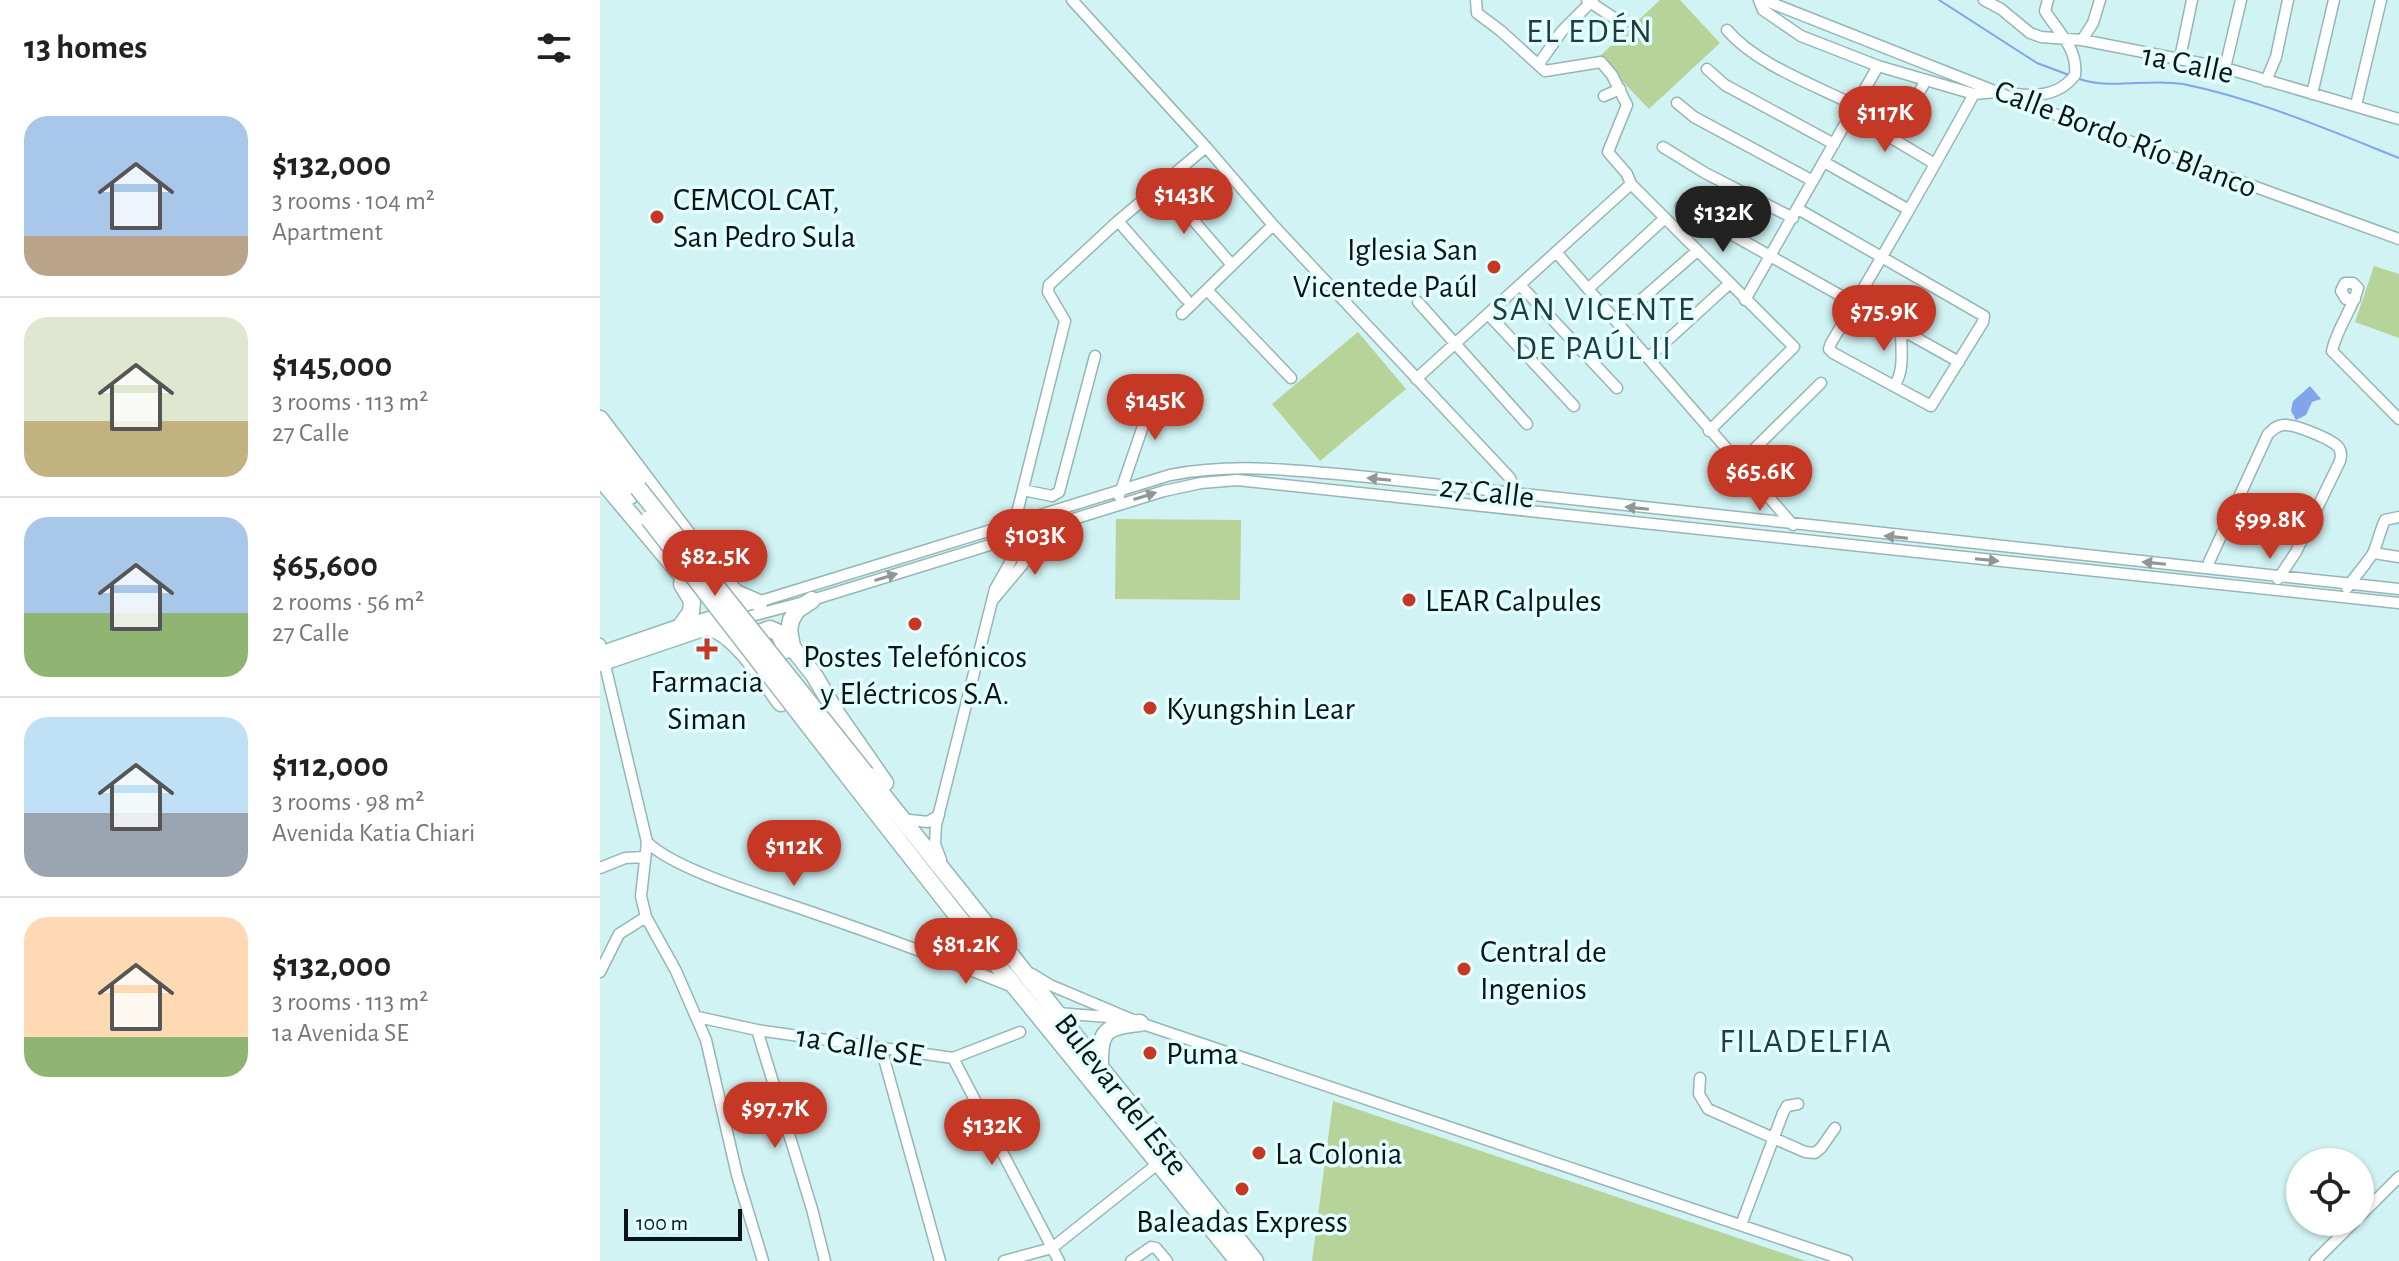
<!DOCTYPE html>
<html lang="en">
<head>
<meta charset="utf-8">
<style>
  body { margin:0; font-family:"Alegreya Sans",sans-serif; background:#f6f6f6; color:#222; height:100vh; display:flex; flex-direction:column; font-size:30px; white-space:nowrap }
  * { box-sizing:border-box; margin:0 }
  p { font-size:26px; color:#767676 }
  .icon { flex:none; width:44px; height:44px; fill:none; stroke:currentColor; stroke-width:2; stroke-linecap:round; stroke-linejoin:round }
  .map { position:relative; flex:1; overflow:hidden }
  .panel { display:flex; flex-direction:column; background:#fff; width:600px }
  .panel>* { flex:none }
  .controls { position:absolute; left:1686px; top:1148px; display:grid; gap:16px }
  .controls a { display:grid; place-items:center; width:88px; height:88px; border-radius:50%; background:#fff; box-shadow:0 2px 6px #0004; font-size:40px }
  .scale { position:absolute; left:24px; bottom:20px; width:118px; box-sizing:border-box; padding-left:8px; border:4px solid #0a1616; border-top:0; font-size:22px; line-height:28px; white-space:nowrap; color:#0a1616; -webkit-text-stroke:6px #e3fefe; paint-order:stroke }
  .price { position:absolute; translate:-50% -68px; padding:0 18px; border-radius:28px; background:#c43825; color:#fff; font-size:26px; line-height:52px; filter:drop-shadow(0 2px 4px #0008) }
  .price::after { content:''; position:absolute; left:50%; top:48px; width:24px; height:18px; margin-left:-12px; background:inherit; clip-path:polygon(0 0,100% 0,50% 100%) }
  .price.active { background:#222; color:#fff }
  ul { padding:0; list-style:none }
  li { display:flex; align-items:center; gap:24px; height:200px; padding:0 24px }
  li+li { border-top:2px solid #e0e0e0 }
  li span { display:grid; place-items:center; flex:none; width:224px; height:160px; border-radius:24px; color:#555 }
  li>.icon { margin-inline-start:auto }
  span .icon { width:96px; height:96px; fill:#fffc; stroke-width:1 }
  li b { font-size:34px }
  h2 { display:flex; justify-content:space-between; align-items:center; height:96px; padding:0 24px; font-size:34px }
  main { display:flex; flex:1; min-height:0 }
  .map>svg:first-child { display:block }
</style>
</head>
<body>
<main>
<section class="panel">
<h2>13 homes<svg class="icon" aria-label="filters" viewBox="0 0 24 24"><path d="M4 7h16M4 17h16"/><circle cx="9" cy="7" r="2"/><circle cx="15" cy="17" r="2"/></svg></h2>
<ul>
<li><span style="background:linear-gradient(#a9c7e8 75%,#b9a48a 0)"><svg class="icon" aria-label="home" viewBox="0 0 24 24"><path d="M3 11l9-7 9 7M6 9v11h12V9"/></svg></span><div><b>$132,000</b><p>3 rooms · 104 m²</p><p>Apartment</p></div></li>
<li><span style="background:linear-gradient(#dfe7d0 65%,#c2b280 0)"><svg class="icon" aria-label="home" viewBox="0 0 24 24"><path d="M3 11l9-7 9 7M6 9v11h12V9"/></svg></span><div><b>$145,000</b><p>3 rooms · 113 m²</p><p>27 Calle</p></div></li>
<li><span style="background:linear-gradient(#a9c7e8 60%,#8fb573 0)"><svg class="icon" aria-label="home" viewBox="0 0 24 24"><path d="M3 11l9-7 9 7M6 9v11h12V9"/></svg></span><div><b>$65,600</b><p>2 rooms · 56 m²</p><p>27 Calle</p></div></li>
<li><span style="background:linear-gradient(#bfe0f5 60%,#9aa5b1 0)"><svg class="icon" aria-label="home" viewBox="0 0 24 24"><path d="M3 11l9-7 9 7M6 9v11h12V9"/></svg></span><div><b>$112,000</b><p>3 rooms · 98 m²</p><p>Avenida Katia Chiari</p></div></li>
<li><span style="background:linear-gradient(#ffd9b3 75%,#8fb573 0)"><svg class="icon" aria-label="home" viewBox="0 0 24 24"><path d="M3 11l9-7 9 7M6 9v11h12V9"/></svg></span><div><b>$132,000</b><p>3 rooms · 113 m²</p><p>1a Avenida SE</p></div></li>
</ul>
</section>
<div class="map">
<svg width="1799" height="1261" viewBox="0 0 1799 1261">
  <rect width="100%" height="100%" fill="#d1f3f3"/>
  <path fill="#b6d39a" d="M1060 0H1080L1120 43 1049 109 999 57Z
    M1774 266 1799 274V338L1755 322Z
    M758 332 806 389 720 461 672 404Z
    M516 519 641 520 640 600 515 599Z
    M733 1101 1206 1261H712Z"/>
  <path fill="#81a4ea" d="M1710 386 1721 399 1712 402 1706 415 1696 420 1691 411 1693 401Z"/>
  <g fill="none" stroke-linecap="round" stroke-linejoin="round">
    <path stroke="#81a4ea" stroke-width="2" d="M1339 0 1437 63 1469 75
      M1479 79C1512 90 1549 78 1583 84 1657 99 1729 130 1799 158"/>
    <g stroke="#96b6b6" stroke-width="13">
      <path id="minor" d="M472 0 606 147 673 225 910 478 917 499
        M876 0 877 13 901 31 945 71 1001 62 1012 75 1027 105 1008 152 1027 174 1031 184 1194 347 1109 431
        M987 0 1023 24
        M1159 0 1163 10 1201 36 1278 66 1374 94 1396 92
        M1164 0 1435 107 1799 239
        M1384 0 1401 9 1430 33 1441 37 1482 40 1625 68 1799 119
        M1127 30C1157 65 1215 85 1256 106
        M1482 40 1493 23 1500 0
        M1580 58 1592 0
        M938 65 962 31 993 0
        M1625 68 1641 0
        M1107 69 1125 85 1234 144
        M1666 81 1676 57 1688 0
        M1416 94C1438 97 1461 94 1475 75 1478 48 1458 32 1445 11L1448 0
        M1712 94 1734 0
        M1004 96 1020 89
        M1077 103 1094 117 1213 181
        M1756 105 1781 0
        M1251 114 1335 164
        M1293 139 1326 80
        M1063 147 1105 173 1193 218
        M1224 162 1309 210
        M562 184 632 265
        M1081 206 1359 362
        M1198 209 1384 316 1383 322 1331 406 1233 353 1229 349 1231 343C1280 261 1328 178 1374 94
        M518 221 586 299
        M956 252 1193 525
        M920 285 1017 388
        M988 289 1065 218
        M607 290 691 378
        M1755 299H1746L1741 291 1745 283H1753L1758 288C1752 310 1737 328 1732 351L1799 419
        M1145 300 1278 66
        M818 302 927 424
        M582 314 673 225
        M888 314 974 406
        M1017 321 1097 251
        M1049 357 1129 284
        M816 379 1031 184
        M1294 386C1305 371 1301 349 1301 331
        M1139 464 1221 383
        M423 490 452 496 459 492 495 356
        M519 496 554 394
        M1774 553 1799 557
        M424 562 428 554 454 525
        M1609 562 1668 434C1672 430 1677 425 1684 425 1695 424 1734 440 1739 448 1742 453 1741 456 1740 461L1696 552 1678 579
        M1747 588C1752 580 1772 557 1774 551 1778 541 1780 531 1785 520L1799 517
        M392 601 423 564 414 525 465 321 448 292 449 285 518 221 606 147
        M140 619 212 600 564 491 601 483 637 480 1799 603
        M83 625 570 475C637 462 701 471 768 477L1799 589
        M0 644 47 842 41 896 46 917 76 971 106 1040 137 1175 163 1261
        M310 820 328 822 339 815
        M47 842C75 870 165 896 205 910 275 934 344 959 413 987
        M341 860 335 844 336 825 395 589 411 561 405 535
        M0 868 25 858 45 857
        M327 953C352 942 350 938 355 913
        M0 972 19 934 46 917
        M432 974 450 985 540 1023 1247 1261
        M457 1013 521 1018
        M98 1017 157 1030 353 1058 420 1032
        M157 1030 212 1209 225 1261
        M281 1048 340 1261
        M353 1058 459 1261
        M1100 1078 1099 1094 1108 1109 1205 1152 1215 1153 1221 1148 1235 1128
        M1760 1216 1799 1177
        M1141 1225 1183 1113 1187 1106 1198 1104
        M404 1261 452 1248 560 1162
        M531 1261 551 1247 556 1248 567 1261
        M1715 1261 1754 1222"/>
    </g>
    <g stroke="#96b6b6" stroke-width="17">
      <path id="major" d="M0 654 81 626
        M0 664 109 627"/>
    </g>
    <g stroke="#96b6b6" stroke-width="19">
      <path id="highway" d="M0 419 116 573 136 593 159 603
        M0 439 38 488
        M0 459 30 496
        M0 478 94 590
        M212 600 197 610 191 620 189 630 192 647 214 675 237 714 285 783
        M81 626 91 612 92 601 82 584
        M109 627C138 636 163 679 181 703
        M150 645 156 634 170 629 179 633 186 650
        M266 774 655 1261
        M254 784 355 913 638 1261
        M500 1067C499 1031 505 1026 540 1023"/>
    </g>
    <use href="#minor" stroke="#fff" stroke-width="10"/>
    <use href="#major" stroke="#fff" stroke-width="14"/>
    <use href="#highway" stroke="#fff" stroke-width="16"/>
    <g stroke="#96b6b6" stroke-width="19" stroke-linecap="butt">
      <path id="highway-bridge" d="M38 488 266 774
        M49 519 254 784"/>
    </g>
    <use href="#highway-bridge" stroke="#fff" stroke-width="16"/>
  </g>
  <defs><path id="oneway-solid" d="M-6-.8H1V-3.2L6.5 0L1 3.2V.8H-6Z" transform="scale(2)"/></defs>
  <g fill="#919696">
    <use href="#oneway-solid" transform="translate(779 479) rotate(-174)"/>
    <use href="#oneway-solid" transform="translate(545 496) rotate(-17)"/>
    <use href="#oneway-solid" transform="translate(1037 508) rotate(-174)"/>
    <use href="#oneway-solid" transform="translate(1296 537) rotate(-174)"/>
    <use href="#oneway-solid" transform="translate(1387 560) rotate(6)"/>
    <use href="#oneway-solid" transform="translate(1554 563) rotate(-174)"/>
    <use href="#oneway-solid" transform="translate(286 577) rotate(-17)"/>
  </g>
  <g fill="#c43825" stroke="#e3fefe" stroke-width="3">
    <circle cx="57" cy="217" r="8"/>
    <circle cx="894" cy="267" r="8"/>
    <circle cx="809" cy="600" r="8"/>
    <circle cx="315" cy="624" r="8"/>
    <path d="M103 637h8v8h8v8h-8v8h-8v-8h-8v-8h8z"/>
    <circle cx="550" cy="708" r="8"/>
    <circle cx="864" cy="969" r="8"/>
    <circle cx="550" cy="1053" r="8"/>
    <circle cx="659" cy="1153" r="8"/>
    <circle cx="642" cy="1189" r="8"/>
  </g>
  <g text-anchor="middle" stroke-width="7" stroke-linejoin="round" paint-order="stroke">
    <g font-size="32" fill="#0a1616" stroke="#e3fefe">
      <text transform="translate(1588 63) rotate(12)" y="11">1a Calle</text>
      <text transform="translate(1526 138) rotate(21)" y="11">Calle Bordo Río Blanco</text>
      <text transform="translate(887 491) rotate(7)" y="11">27 Calle</text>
      <text transform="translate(260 1045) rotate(9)" y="11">1a Calle SE</text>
      <text transform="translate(522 1094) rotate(52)" y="11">Bulevar del Este</text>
    </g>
    <g font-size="32" fill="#0a1616" stroke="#e3fefe" text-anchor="start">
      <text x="73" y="210">CEMCOL CAT,<tspan x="73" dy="37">San Pedro Sula</tspan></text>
      <text x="878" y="260" text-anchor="end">Iglesia San<tspan x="878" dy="37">Vicentede Paúl</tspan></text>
      <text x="825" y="611">LEAR Calpules</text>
      <text x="315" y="667" text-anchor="middle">Postes Telefónicos<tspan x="315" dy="37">y Eléctricos S.A.</tspan></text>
      <text x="107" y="692" text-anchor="middle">Farmacia<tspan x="107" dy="37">Siman</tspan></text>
      <text x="566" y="719">Kyungshin Lear</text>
      <text x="880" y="962">Central de<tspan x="880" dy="37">Ingenios</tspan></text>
      <text x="566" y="1064">Puma</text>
      <text x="675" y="1164">La Colonia</text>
      <text x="642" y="1232" text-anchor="middle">Baleadas Express</text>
    </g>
    <g font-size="34" letter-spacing="2" fill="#203d3d" stroke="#e3fefe">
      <text x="990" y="42">EL EDÉN</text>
      <text x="994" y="320">SAN VICENTE<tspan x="994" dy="39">DE PAÚL II</tspan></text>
      <text x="1206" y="1052">FILADELFIA</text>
    </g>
  </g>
</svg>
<div class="controls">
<a><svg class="icon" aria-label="locate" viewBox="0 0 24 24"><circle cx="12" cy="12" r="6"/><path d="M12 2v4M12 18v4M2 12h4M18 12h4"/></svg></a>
</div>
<div class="scale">100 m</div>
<b class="price" style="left:1285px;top:154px">$117K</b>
<b class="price" style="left:584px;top:236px">$143K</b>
<b class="price active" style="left:1123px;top:254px">$132K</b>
<b class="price" style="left:1284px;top:353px">$75.9K</b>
<b class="price" style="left:555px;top:442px">$145K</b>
<b class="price" style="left:1160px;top:513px">$65.6K</b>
<b class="price" style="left:1670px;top:561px">$99.8K</b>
<b class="price" style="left:435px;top:577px">$103K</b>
<b class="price" style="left:115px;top:598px">$82.5K</b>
<b class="price" style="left:194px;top:888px">$112K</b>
<b class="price" style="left:366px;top:986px">$81.2K</b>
<b class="price" style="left:175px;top:1150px">$97.7K</b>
<b class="price" style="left:392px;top:1167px">$132K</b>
</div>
</main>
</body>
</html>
